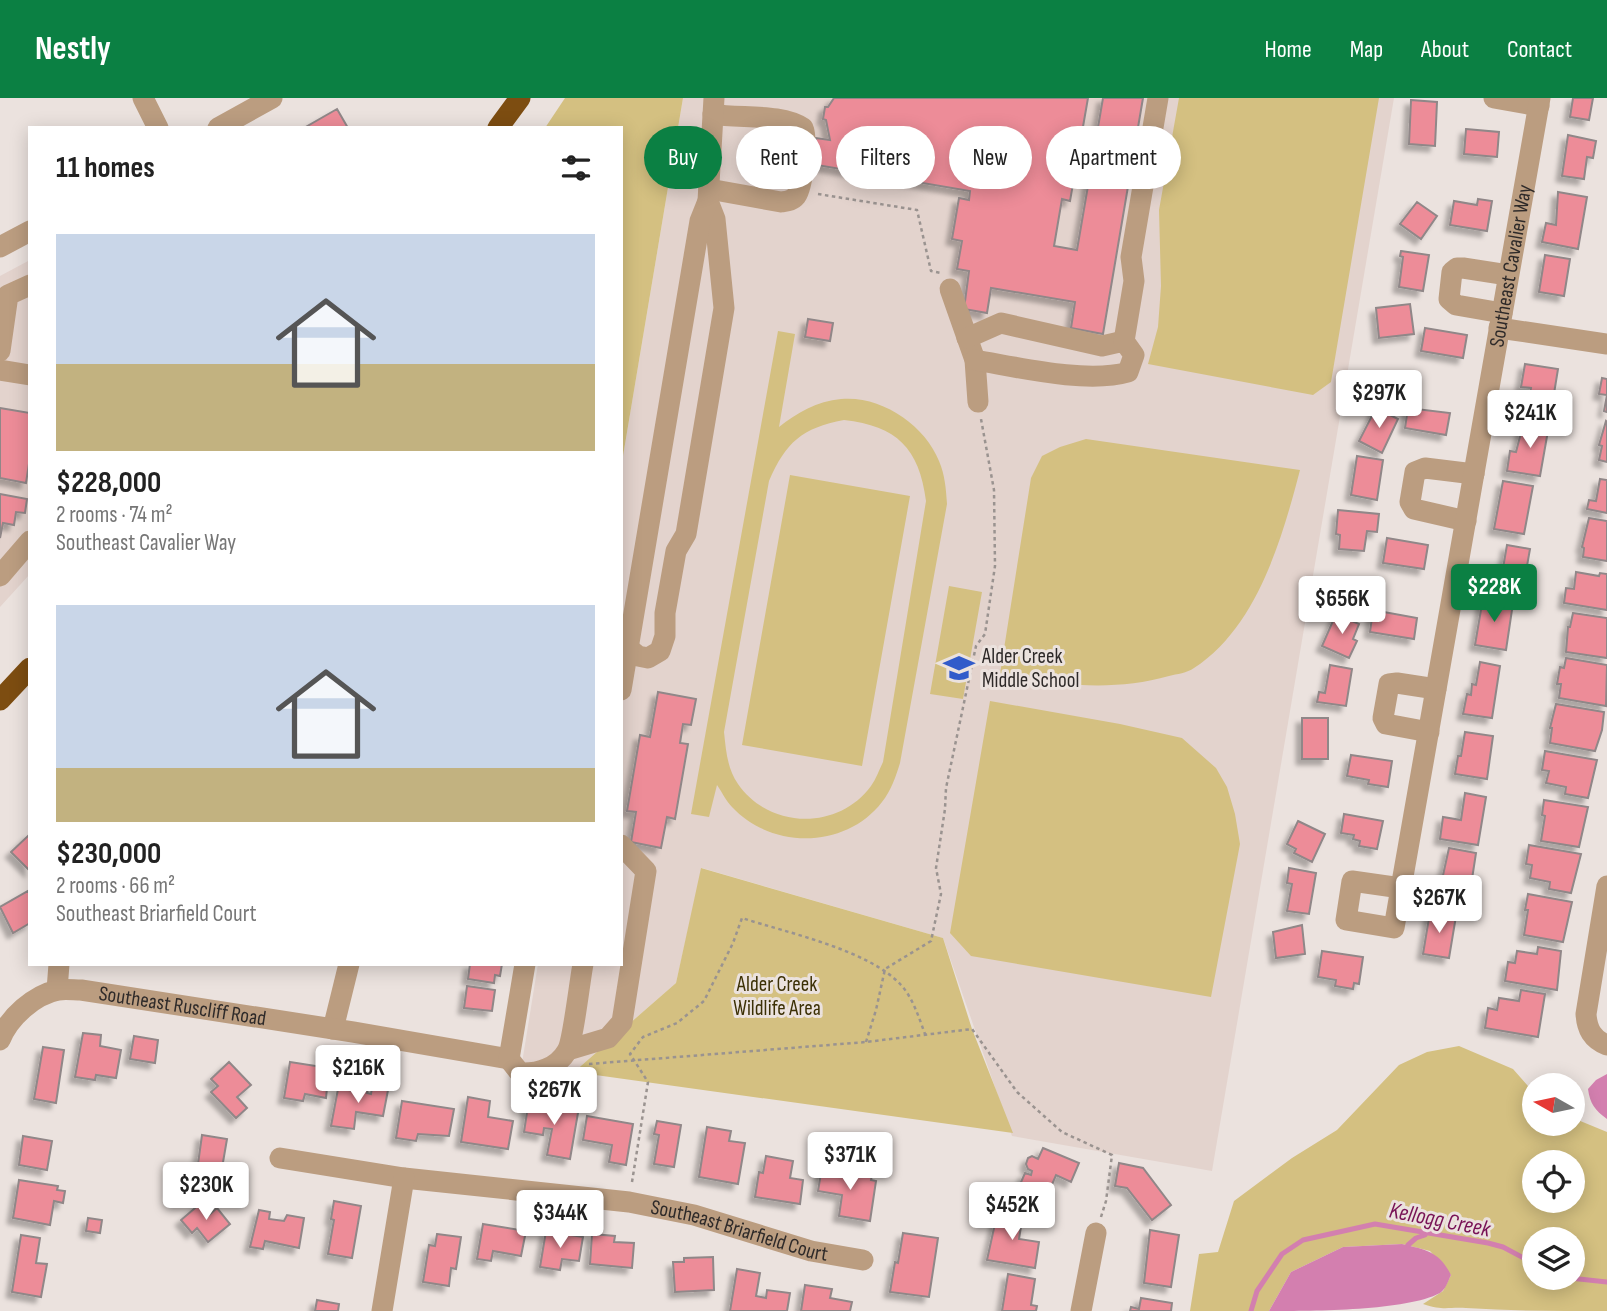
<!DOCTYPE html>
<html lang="en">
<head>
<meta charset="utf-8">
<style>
  body { margin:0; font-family:"Sofia Sans Condensed",sans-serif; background:#f6f6f6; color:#222; height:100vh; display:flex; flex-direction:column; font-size:26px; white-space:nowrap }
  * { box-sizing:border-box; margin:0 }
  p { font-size:23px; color:#767676 }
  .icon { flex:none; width:38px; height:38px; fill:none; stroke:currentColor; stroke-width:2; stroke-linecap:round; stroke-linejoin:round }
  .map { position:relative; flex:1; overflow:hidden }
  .sheet { position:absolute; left:28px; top:28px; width:595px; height:840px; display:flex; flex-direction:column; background:#fff; border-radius:0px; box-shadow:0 4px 18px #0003 }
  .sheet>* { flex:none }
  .guide { position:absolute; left:644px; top:28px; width:665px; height:63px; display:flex; gap:14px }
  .needle { width:46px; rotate:279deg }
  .controls { position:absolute; left:1522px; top:975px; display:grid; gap:14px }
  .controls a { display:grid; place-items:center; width:63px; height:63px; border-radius:50%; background:#fff; box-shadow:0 4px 18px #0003; font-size:35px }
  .price { position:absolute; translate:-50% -60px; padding:0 16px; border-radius:7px; background:#fff; color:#222; font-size:23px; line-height:46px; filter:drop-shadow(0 2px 4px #0008) }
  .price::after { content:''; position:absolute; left:50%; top:42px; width:21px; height:16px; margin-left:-10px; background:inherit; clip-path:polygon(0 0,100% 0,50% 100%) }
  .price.active { background:#0b8043; color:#fff }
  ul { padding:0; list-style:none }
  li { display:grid; align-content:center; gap:14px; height:371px; padding:0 28px }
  li span { display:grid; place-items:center; height:217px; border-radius:0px; color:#555 }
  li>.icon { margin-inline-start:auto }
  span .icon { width:126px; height:126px; fill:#fffc; stroke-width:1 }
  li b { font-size:30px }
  h2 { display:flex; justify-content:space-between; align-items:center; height:84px; padding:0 28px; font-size:30px }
  .pill { padding:0 24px; border-radius:32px; background:#fff; box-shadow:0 4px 18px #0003; font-size:24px; line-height:63px }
  .pill.active { background:#0b8043; color:#fff }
  header { display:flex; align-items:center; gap:42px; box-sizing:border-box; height:98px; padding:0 35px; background:#0b8043; color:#fff }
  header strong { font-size:33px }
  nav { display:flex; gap:38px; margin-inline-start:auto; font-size:24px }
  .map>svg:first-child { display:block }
</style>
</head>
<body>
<header>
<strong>Nestly</strong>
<nav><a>Home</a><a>Map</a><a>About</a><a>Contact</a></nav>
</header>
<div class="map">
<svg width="1607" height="1213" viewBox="0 0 1607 1213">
  <defs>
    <filter id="shadow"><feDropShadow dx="-5.5" dy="5.5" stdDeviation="2" flood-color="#0004"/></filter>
  </defs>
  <rect width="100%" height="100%" fill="#ebe2de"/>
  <path fill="#e3d3cd" d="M683 0H1394L1212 1073 1012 1038 943 840 702 770 676 885 574 974 540 991 518 990 538 866H621V370Z
    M30 162V476L0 509V178Z"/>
  <path fill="#d4c081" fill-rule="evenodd" d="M565 0H683L621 370V30H545Z
    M1179 0H1379L1331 284 1313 297 1148 266 1158 229 1161 188 1159 112Z
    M778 233 795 236 779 329C797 315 817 303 841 301 881 297 925 327 939 363 945 377 946 391 947 406L900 665C896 678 891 693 882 704 846 751 772 752 732 709 726 703 722 694 717 687L709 719 691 716ZM844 322C897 328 919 350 926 403L883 664C879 672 876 681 871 688 838 733 769 731 738 686 727 670 726 652 724 634L769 383C786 344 802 330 844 322Z
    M1086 341 1300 372C1282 441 1257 529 1194 570 1187 575 1177 576 1169 578 1113 594 1056 587 1000 576L1031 380 1042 358 1060 349Z
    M790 377 910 398 862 668 742 647Z
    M949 488 982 494 963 601 930 596Z
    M990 603 1120 626 1182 640 1216 670 1227 689 1235 716 1240 746 1211 899 971 858 950 835Z
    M701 770 943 840 972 931 1013 1035 574 974 676 885Z
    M1459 948 1513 971 1535 996V1026H1573V1020L1607 1034V1213C1560 1213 1513 1213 1466 1210 1446 1209 1445 1213 1423 1206L1443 1193 1451 1177 1430 1153 1402 1146 1343 1149 1291 1174 1269 1213H1190L1199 1156 1218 1154 1234 1103 1292 1060 1337 1032 1399 967 1427 954ZM1535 1064H1573V1102H1535ZM1535 1141H1573V1180H1535Z"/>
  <path fill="#d37faf" d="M1607 976V1021C1595 1012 1590 1006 1588 991L1596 982Z
    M1402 1146C1426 1152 1439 1153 1451 1177 1448 1183 1446 1191 1440 1195 1406 1213 1313 1213 1269 1213L1291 1174 1343 1149Z"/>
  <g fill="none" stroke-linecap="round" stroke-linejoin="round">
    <path stroke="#d37faf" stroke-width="5" d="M1408 1147 1416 1140 1425 1137
      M1570 1180 1607 1184
      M1251 1213 1257 1193 1282 1156 1303 1142 1375 1126 1488 1145 1503 1149 1535 1166"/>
  </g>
  <path fill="#ed8c98" stroke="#908788" stroke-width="2" filter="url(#shadow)" d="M834 0H1088L1070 103 1062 101 1054 148 1077 152 1103 0H1143L1103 236 1071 230 1075 204 991 190 987 215 964 211 969 173 957 171 962 143 952 141 959 100 969 102 970 93 811 66 816 40 830 42 826 22 823 21 825 9H828Z
    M1573 0H1593L1589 22 1570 19Z
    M1411 2 1437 4 1435 48 1409 46Z
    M337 11 348 30H304Z
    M1466 31 1499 34 1497 59 1464 56Z
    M1568 37 1596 43 1593 60 1587 59 1584 81 1562 78Z
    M1558 94 1587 99 1578 151 1542 144 1546 125 1556 127Z
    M1478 101 1492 103 1487 133 1450 127 1454 103 1477 107Z
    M1417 104 1437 118 1421 141 1400 126Z
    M1401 153 1429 157 1423 193 1399 189 1403 159 1400 158Z
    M1545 157 1570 161 1564 198 1539 194Z
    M1410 206 1414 236 1379 240 1376 210Z
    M808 221 833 225 830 243 805 239Z
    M1425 230 1467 237 1463 260 1421 253Z
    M1525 266 1558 271 1550 320 1516 314 1519 294 1530 296 1531 290 1521 289Z
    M1602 280 1607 281V314L1604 313 1607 297 1599 296Z
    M0 310 30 315V359L26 385 0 380Z
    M1376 310 1398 321 1382 355 1359 343Z
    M1408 310 1450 315 1446 337 1405 330Z
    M1524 323 1549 327 1540 378 1507 373 1510 353 1516 354Z
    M1606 323 1607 324V364L1599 362 1602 348 1599 347Z
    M1357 358 1383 362 1377 402 1351 397Z
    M1600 381 1607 382V415L1587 411 1589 402 1596 403Z
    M1503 383 1533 388 1524 436 1494 431Z
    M0 396 27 401 25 415 16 414 14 427 3 425 0 440Z
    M1338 412 1379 416 1377 434 1367 433 1364 453 1339 451 1340 437 1336 436Z
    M1589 420 1607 423V463L1583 459 1584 450 1582 449Z
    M1387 440 1428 447 1424 471 1383 465Z
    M1507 447 1530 451 1522 496 1486 491 1490 468 1503 470Z
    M1576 474 1599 478 1600 475 1607 476V512L1564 505 1566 490 1574 491Z
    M1483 500 1513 505 1506 552 1475 547Z
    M1373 512 1417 520 1414 541 1370 534Z
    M1573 515 1607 520V560L1566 554 1568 529H1570Z
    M1336 516 1359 526 1353 541 1357 543 1349 560 1322 548Z
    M1566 560 1607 567 1606 608 1559 600 1561 586H1557L1560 569 1564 570Z
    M1480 564 1500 568 1492 620 1463 616 1467 596 1471 597 1472 586 1476 587Z
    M1330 567 1352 571 1346 608 1317 604 1319 594 1325 595Z
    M658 594 696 601 691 627 683 626 680 645 688 646 675 721 667 719 661 750 631 744 636 714 627 713 640 637 650 639Z
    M1556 606 1604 614 1602 632 1595 653 1550 645 1552 630H1550Z
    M1302 620H1328V661H1302Z
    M1465 634 1493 638 1487 681 1455 676 1458 658H1461Z
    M1545 653 1597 662 1588 700 1565 696 1566 689 1546 685 1549 673 1542 672Z
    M1351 657 1392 663 1388 689 1368 686 1369 682 1347 678Z
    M1465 695 1486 699 1478 747 1440 741 1443 719 1461 722Z
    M1544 702 1588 709 1579 749 1541 743 1545 718 1542 717Z
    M1344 716 1383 723 1377 751 1359 748 1360 743 1353 741 1354 737 1341 735Z
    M1298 723 1325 736 1312 764 1294 755 1296 751 1287 746Z
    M30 736V773L11 754Z
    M1529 747 1581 756 1571 795 1549 791 1550 784 1530 780 1532 767 1526 766Z
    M1449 750 1476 755 1468 807 1432 801 1435 781 1442 782Z
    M1289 770 1316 775 1309 816 1287 813 1292 786 1287 785Z
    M28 793 30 797V825L13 835 0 809Z
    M1528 796 1572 804 1563 844 1524 837 1528 812H1525Z
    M1430 814 1456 818 1449 860 1423 856Z
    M1302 827 1305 856 1276 860 1273 834Z
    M1538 849 1561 853 1557 892 1505 883 1508 864 1515 865 1517 853 1537 856Z
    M1322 853 1363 859 1359 886 1354 885 1353 891 1335 888 1336 882 1318 879Z
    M470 866H502L500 878 495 877 494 885 468 881Z
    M467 888 495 892 492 913 464 910Z
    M1521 892 1545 896 1538 939 1485 930 1488 910 1497 912 1499 900 1519 903Z
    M83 935 101 937 100 948 121 952 116 980 96 977 95 982 75 979Z
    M134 938 158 942 155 965 130 961Z
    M43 949 64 952 56 1005 34 1001Z
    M229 964 251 987 237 999 247 1010 236 1020 211 994 218 988 211 981Z
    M290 964 329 970 326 1000 305 996 303 1003 284 1000Z
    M358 985 369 987 367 995 371 996 372 990 388 992 383 1018 356 1014 354 1031 331 1028 338 991 357 993Z
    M468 999 490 1003 488 1019 513 1023 508 1051 461 1044Z
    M402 1003 454 1011 449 1038 418 1036 416 1043 396 1040Z
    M548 1004 579 1009 570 1061 547 1057 552 1031 544 1030 543 1037 524 1034 528 1008 546 1011Z
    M587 1018 633 1026 626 1067 609 1064 612 1047 583 1042Z
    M657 1023 681 1027 674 1069 654 1066 659 1037 654 1036Z
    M707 1029 731 1033 729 1043 745 1045 738 1086 699 1079Z
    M202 1037 227 1041 222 1070 198 1066Z
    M23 1038 52 1043 47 1072 19 1067Z
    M1043 1050 1079 1065 1071 1084 1056 1077 1042 1110 1015 1098 1025 1075 1031 1077 1032 1073 1028 1071 1026 1066 1028 1060 1032 1058 1038 1061Z
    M766 1058 793 1063 790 1080 803 1082 800 1106 755 1099 759 1074 763 1075Z
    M1119 1065 1143 1070 1171 1107 1152 1122 1127 1090 1115 1088Z
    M822 1069 872 1077 871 1082 876 1083 870 1123 839 1118 842 1097 818 1093Z
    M19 1082 58 1088 57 1092 65 1093 63 1105 54 1103 50 1127 13 1120Z
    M334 1103 361 1108 352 1160 328 1156 334 1122 331 1121Z
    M201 1105 209 1114 207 1116 208 1118 217 1110 230 1126 208 1144 197 1130 192 1135 181 1122Z
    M259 1112 270 1114 269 1121 284 1123 287 1117 304 1120 299 1150 265 1143 263 1151 250 1149Z
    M998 1112 1023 1116 1019 1141 1039 1144 1035 1170 987 1162Z
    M88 1120 102 1122 100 1135 86 1133Z
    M483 1126 526 1133 521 1158 493 1153 491 1163 477 1161Z
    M1150 1132 1179 1137 1171 1189 1144 1185Z
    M546 1133 583 1139 579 1163 562 1161 560 1172 540 1169Z
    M903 1135 938 1140 929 1199 890 1194 895 1164 898 1165Z
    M437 1136 461 1139 456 1171 451 1170 449 1188 423 1184 429 1147 435 1148Z
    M592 1136 615 1138 614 1144 634 1145 632 1170 590 1166Z
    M21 1137 40 1140 36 1165 47 1166 41 1199 12 1194Z
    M713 1159 714 1192 675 1194 673 1164H684V1160Z
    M737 1171 760 1175 756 1198 766 1200 767 1192 790 1195 787 1213H730Z
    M1008 1176 1035 1181 1031 1207 1037 1208 1036 1213H1002Z
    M805 1187 832 1191 830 1200 852 1204 850 1213H801Z
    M1141 1200 1172 1205 1171 1213H1130L1131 1209 1139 1211Z
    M317 1202 339 1206 338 1213H315Z"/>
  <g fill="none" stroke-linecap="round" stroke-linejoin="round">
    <path stroke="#9a9390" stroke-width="2.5" stroke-dasharray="3.5 3.5" stroke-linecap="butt" d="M818 96 917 112 931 173 941 175
      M866 944 876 912 885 871 931 843 941 796 936 770 945 711 946 690 976 548 985 536 995 468 994 392 981 321
      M589 966 866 944 972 931 1017 994 1062 1034 1112 1057 1106 1103 1101 1119
      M632 1084 648 984 630 956 643 939 677 925 704 903 733 845 742 820C788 835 869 852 901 887 913 900 919 920 925 936"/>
    <g stroke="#bb9d80" stroke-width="21">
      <path d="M143 0 158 30"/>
      <path d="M1494 0 1539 8"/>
      <path d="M218 30 272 0"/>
      <path d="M709 91 781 104C787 103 792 103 796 98 803 88 808 41 803 30 781 15 739 21 713 16"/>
      <path d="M0 149 30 133"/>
      <path d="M950 191 975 262 978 304"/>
      <path d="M1502 215 1456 207 1449 201 1452 174 1457 170H1463L1508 177"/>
      <path d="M1499 230 1607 246"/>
      <path d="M967 240 1001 225 1102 248 1124 243 1134 257 1128 274C1087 286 1017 269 975 262"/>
      <path d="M1124 243 1134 183 1131 159 1158 0"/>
      <path d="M0 253 8 197 30 187"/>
      <path d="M0 272 30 277"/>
      <path d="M1466 423 1414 411 1410 404 1415 374 1425 370 1474 376"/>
      <path d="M0 478 30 443"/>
      <path d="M628 550 638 558 648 560 660 553 665 538V515L676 453 686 436 724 210 715 121 708 103"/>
      <path d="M621 592 700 123 708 103 714 0"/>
      <path d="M1429 634 1386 626 1383 620 1389 586 1397 585 1436 591"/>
      <path d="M1607 788 1586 916C1587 931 1592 941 1607 947"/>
      <path id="s1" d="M1401 790 1352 783 1346 822 1394 830 1401 790 1540 0"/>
      <path d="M57 892 59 866"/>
      <path d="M333 931 349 866"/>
      <path id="s2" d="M0 942C9 919 34 897 58 892 65 891 74 892 81 892L353 934 509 961"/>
      <path d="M568 952 608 940 622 924 646 773 621 747"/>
      <path d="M509 961 520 975C538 976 557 970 567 953 573 944 580 881 583 866"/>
      <path d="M509 961 525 866"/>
      <path id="s3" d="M280 1060 404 1080 629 1104 694 1117 811 1153 863 1162"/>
      <path d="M382 1213 404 1080"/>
      <path d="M1081 1213 1096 1135"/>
    </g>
    <path stroke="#7d4d11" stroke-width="21" d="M498 30 520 0
      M0 602 30 570"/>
  </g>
  <defs>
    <g id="school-bare" transform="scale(2.415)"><path d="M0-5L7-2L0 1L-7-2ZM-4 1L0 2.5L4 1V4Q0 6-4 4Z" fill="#315bca" stroke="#ebe2de" stroke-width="2.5" paint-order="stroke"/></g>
  </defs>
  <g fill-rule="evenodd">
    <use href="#school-bare" x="959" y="570"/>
  </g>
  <g text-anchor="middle" stroke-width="6" stroke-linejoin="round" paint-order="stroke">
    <g font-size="21" fill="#2e2a29" stroke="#ebe2de">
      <text dy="7" stroke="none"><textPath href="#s1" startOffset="810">Southeast Cavalier Way</textPath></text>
      <text dy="7" stroke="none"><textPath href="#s2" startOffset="205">Southeast Ruscliff Road</textPath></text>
      <text dy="7" stroke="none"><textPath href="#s3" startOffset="466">Southeast Briarfield Court</textPath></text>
    </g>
    <g font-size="21" fill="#2e2a29" stroke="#ebe2de" text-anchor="start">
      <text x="982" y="565">Alder Creek<tspan x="982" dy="24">Middle School</tspan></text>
    </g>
    <g font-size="21" fill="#3c3005" stroke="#ebe2de">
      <text x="777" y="893">Alder Creek<tspan x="777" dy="24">Wildlife Area</tspan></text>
    </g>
    <g font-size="23" font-style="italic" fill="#781356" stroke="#ebe2de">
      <text transform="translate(1440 1121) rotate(11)" y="8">Kellogg Creek</text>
    </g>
  </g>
</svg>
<div class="controls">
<a><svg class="needle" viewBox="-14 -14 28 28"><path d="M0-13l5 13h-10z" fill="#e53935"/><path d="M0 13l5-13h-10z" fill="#767676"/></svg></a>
<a><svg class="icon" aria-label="locate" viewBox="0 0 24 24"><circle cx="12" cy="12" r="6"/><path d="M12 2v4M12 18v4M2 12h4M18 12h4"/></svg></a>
<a><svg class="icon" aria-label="layers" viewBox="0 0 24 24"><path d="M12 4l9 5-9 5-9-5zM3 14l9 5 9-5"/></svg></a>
</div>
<b class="price" style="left:1379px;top:332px">$297K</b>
<b class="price" style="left:1530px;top:352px">$241K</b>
<b class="price active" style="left:1494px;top:526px">$228K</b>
<b class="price" style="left:1342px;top:538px">$656K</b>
<b class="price" style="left:1439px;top:837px">$267K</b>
<b class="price" style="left:358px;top:1007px">$216K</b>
<b class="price" style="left:554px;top:1029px">$267K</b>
<b class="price" style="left:850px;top:1094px">$371K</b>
<b class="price" style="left:206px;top:1124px">$230K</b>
<b class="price" style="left:1012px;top:1144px">$452K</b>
<b class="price" style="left:560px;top:1152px">$344K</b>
<div class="guide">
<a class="pill active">Buy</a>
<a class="pill">Rent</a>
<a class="pill">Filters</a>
<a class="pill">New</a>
<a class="pill">Apartment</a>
</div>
<section class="sheet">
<h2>11 homes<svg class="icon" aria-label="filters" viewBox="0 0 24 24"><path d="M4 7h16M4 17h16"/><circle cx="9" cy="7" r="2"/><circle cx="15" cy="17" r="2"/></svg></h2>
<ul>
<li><span style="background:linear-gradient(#c9d6e8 60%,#c2b280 0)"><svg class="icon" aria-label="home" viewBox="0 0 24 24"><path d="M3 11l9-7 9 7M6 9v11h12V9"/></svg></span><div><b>$228,000</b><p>2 rooms · 74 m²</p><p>Southeast Cavalier Way</p></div></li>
<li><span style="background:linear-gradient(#c9d6e8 75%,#c2b280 0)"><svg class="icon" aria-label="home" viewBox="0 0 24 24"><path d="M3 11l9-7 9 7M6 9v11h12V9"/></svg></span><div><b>$230,000</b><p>2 rooms · 66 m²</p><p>Southeast Briarfield Court</p></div></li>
</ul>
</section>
</div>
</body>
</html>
